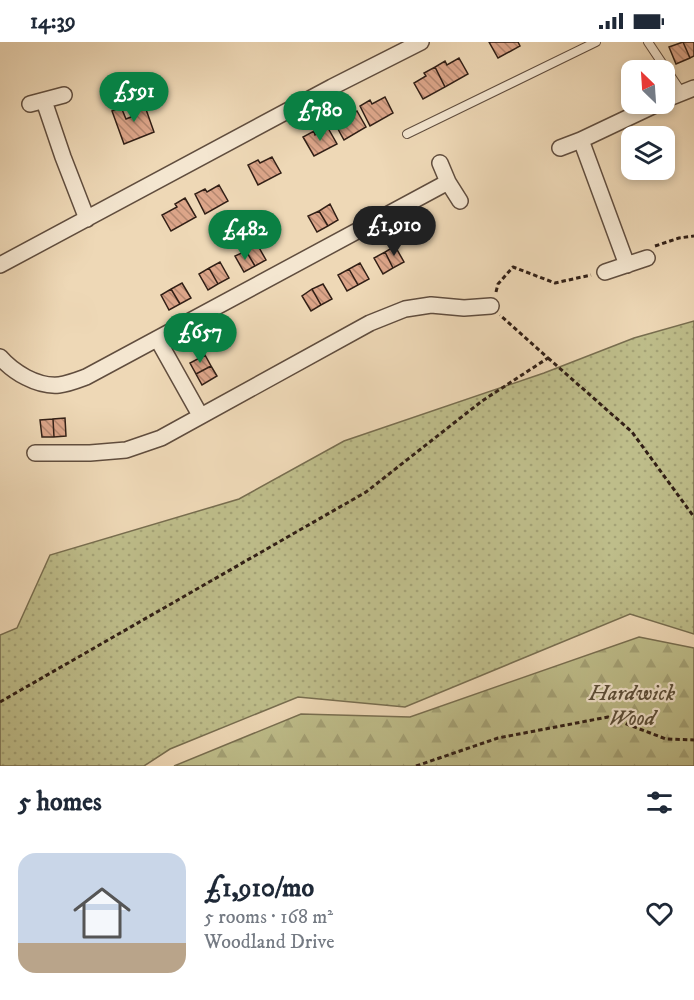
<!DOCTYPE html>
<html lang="en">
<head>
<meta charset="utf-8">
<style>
  body { margin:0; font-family:"IM FELL DW Pica",serif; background:#f2f2f3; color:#1f2937; height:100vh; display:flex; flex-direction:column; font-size:22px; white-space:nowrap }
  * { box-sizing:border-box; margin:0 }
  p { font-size:20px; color:#747a83 }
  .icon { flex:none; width:33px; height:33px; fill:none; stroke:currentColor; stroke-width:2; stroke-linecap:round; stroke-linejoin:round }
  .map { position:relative; height:724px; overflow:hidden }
  .drawer { display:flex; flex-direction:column; background:#fff; flex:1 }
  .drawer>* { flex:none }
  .needle { width:39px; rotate:335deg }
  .fabs { position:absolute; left:621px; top:18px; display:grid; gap:12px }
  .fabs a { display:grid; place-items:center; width:54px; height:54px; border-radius:12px; background:#fff; box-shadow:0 3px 9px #0003; font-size:30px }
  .price { position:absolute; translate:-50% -51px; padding:0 14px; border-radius:21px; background:#0b8043; color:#fff; font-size:20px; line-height:39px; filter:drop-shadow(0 2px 3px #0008) }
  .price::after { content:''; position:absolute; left:50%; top:36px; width:18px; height:14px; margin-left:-9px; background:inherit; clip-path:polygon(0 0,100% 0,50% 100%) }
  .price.on { background:#222; color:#fff }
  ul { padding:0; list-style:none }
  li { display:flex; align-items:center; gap:18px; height:150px; padding:0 18px }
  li+li { border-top:2px solid #e0e1e3 }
  li span { display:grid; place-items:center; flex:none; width:168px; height:120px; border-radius:18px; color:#555 }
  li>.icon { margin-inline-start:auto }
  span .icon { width:72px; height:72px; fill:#fffc; stroke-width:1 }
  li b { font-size:26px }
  h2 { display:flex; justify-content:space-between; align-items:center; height:72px; padding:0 18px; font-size:26px }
  .status { display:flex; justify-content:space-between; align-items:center; height:42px; padding:0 30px; background:#fff; direction:ltr }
  .status svg { height:16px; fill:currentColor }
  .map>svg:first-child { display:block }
</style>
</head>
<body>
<div class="status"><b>14:39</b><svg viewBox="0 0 49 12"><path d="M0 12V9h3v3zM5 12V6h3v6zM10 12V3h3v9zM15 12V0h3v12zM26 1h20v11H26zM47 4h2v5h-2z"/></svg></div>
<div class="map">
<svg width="694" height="724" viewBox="0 0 694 724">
  <defs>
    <pattern id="grass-dots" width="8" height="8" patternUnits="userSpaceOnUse" patternTransform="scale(1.5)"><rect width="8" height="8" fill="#bebd8a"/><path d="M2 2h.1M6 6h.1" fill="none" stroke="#a4a276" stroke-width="1.8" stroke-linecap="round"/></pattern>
    <pattern id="forest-firs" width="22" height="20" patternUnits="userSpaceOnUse" patternTransform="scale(1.5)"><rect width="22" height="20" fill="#bebd8a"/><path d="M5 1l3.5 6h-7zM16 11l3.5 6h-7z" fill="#a4a276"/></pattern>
    <pattern id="building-back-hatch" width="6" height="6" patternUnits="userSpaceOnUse" patternTransform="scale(1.5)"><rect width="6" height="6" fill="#dca589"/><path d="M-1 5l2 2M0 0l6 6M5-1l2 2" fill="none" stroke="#b3866f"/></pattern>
  </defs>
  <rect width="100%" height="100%" fill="#eed8b6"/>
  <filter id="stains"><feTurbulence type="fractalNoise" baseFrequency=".00333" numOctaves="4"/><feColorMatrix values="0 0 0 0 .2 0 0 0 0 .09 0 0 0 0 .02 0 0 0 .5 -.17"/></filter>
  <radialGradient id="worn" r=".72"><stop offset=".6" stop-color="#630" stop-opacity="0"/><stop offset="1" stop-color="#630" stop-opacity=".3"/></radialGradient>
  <path fill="url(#grass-dots)" stroke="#786e50" stroke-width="1.5" d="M694 279V592L630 572 405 665 298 655 170 707 144 724H0V593L17 586 50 513 239 457 344 399 544 331 634 296Z"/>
  <path fill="url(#forest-firs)" stroke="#786e50" stroke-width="1.5" d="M639 595 694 606V724H174L301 672 410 675Z"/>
  <path fill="url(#building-back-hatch)" stroke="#311f16" stroke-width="1.5" d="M489 0H518L520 4 498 16Z
    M683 0H694V14L690 16Z
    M683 0 690 16 676 22 669 5Z
    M459 16 468 32 445 45 435 25 445 19 447 23Z
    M435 25 445 45 423 57 414 41 426 34 424 31Z
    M385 55 393 71 370 84 360 64 370 58 372 62Z
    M142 56 154 90 124 102 112 69 121 65 126 77 136 73 131 60Z
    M357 69 366 85 344 98 333 78 343 73 345 76Z
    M328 86 337 102 314 114 303 95 314 89 315 93Z
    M272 115 281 131 258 143 248 123 258 118 260 121Z
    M219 143 228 159 205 172 195 152 205 147 207 150Z
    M185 156 196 175 171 189 162 173 177 165 175 162Z
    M330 162 338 178 328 184 319 169Z
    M319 169 328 184 317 190 308 174Z
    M257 202 266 218 255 224 246 209Z
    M395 204 404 220 393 226 385 210Z
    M246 209 255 224 244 230 235 214Z
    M385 210 393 226 383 232 374 216Z
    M220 220 229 236 218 242 209 226Z
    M360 221 369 237 358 243 349 227Z
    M209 226 218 242 208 248 199 232Z
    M349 227 358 243 347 249 338 233Z
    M182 241 191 256 180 262 171 247Z
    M323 242 332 257 321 263 312 247Z
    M171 247 180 262 169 268 161 253Z
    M312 247 321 263 311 269 302 254Z
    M205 313 211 324 196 332 190 321Z
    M211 324 217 334 202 343 196 332Z
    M65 376 66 394 54 395 53 377Z
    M53 377 54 395H42L40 378Z"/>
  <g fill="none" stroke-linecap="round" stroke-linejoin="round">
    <g stroke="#604d3e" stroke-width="10">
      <path id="lane" d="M648 0 682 51
        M407 92 596 0"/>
    </g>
    <g stroke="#604d3e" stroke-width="18">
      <path id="street" d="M664 58 694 46
        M44 59 63 115 87 177
        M30 62 64 53
        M560 106 581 98
        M440 121 448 140 460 159
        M0 223 332 45 421 0
        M627 223 581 98 657 62
        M605 230 647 216
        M158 298 200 373
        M0 315C13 330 37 345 59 343 68 342 78 338 86 335L448 140
        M35 411H90L126 408 161 396 370 281 405 267 431 263 464 266 491 264"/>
    </g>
    <path stroke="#311f16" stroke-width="3" stroke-dasharray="4.5 3" stroke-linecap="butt" d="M655 204 679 196 694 194
      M496 250 498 242 513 225 555 241 591 233
      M548 316 632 390 694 475
      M0 660 366 450 482 359 548 316 500 273
      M416 724 498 696 608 675 666 697 694 698"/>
    <use href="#lane" stroke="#f4e6d0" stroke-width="8"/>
    <use href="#street" stroke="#f4e6d0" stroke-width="15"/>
  </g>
  <g text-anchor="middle" stroke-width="4.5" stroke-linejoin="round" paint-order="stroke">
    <g font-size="22" font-style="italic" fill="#5b4e39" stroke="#f4e6d0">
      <text x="632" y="658">Hardwick<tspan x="632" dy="25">Wood</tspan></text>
    </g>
  </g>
  <rect width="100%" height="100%" filter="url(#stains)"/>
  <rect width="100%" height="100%" fill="url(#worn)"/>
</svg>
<div class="fabs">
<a><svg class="needle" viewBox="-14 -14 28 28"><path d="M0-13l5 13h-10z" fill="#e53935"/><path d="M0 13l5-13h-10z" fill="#747a83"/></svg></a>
<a><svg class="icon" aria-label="layers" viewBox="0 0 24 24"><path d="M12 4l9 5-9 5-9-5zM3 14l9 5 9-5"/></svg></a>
</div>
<b class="price" style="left:134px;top:81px">£591</b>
<b class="price" style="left:320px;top:100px">£780</b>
<b class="price on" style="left:394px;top:215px">£1,910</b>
<b class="price" style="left:245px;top:219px">£482</b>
<b class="price" style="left:200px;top:322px">£657</b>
</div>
<section class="drawer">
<h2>5 homes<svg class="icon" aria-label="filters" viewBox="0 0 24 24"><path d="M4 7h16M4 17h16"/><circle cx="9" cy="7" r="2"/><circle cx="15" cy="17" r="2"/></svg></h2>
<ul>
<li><span style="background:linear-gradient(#c9d6e8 75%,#b9a48a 0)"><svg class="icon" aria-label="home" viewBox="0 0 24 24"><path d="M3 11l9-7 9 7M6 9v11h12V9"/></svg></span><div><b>£1,910/mo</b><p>5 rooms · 168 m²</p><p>Woodland Drive</p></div><svg class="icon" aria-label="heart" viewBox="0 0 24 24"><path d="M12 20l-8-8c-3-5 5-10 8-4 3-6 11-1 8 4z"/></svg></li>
</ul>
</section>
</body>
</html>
